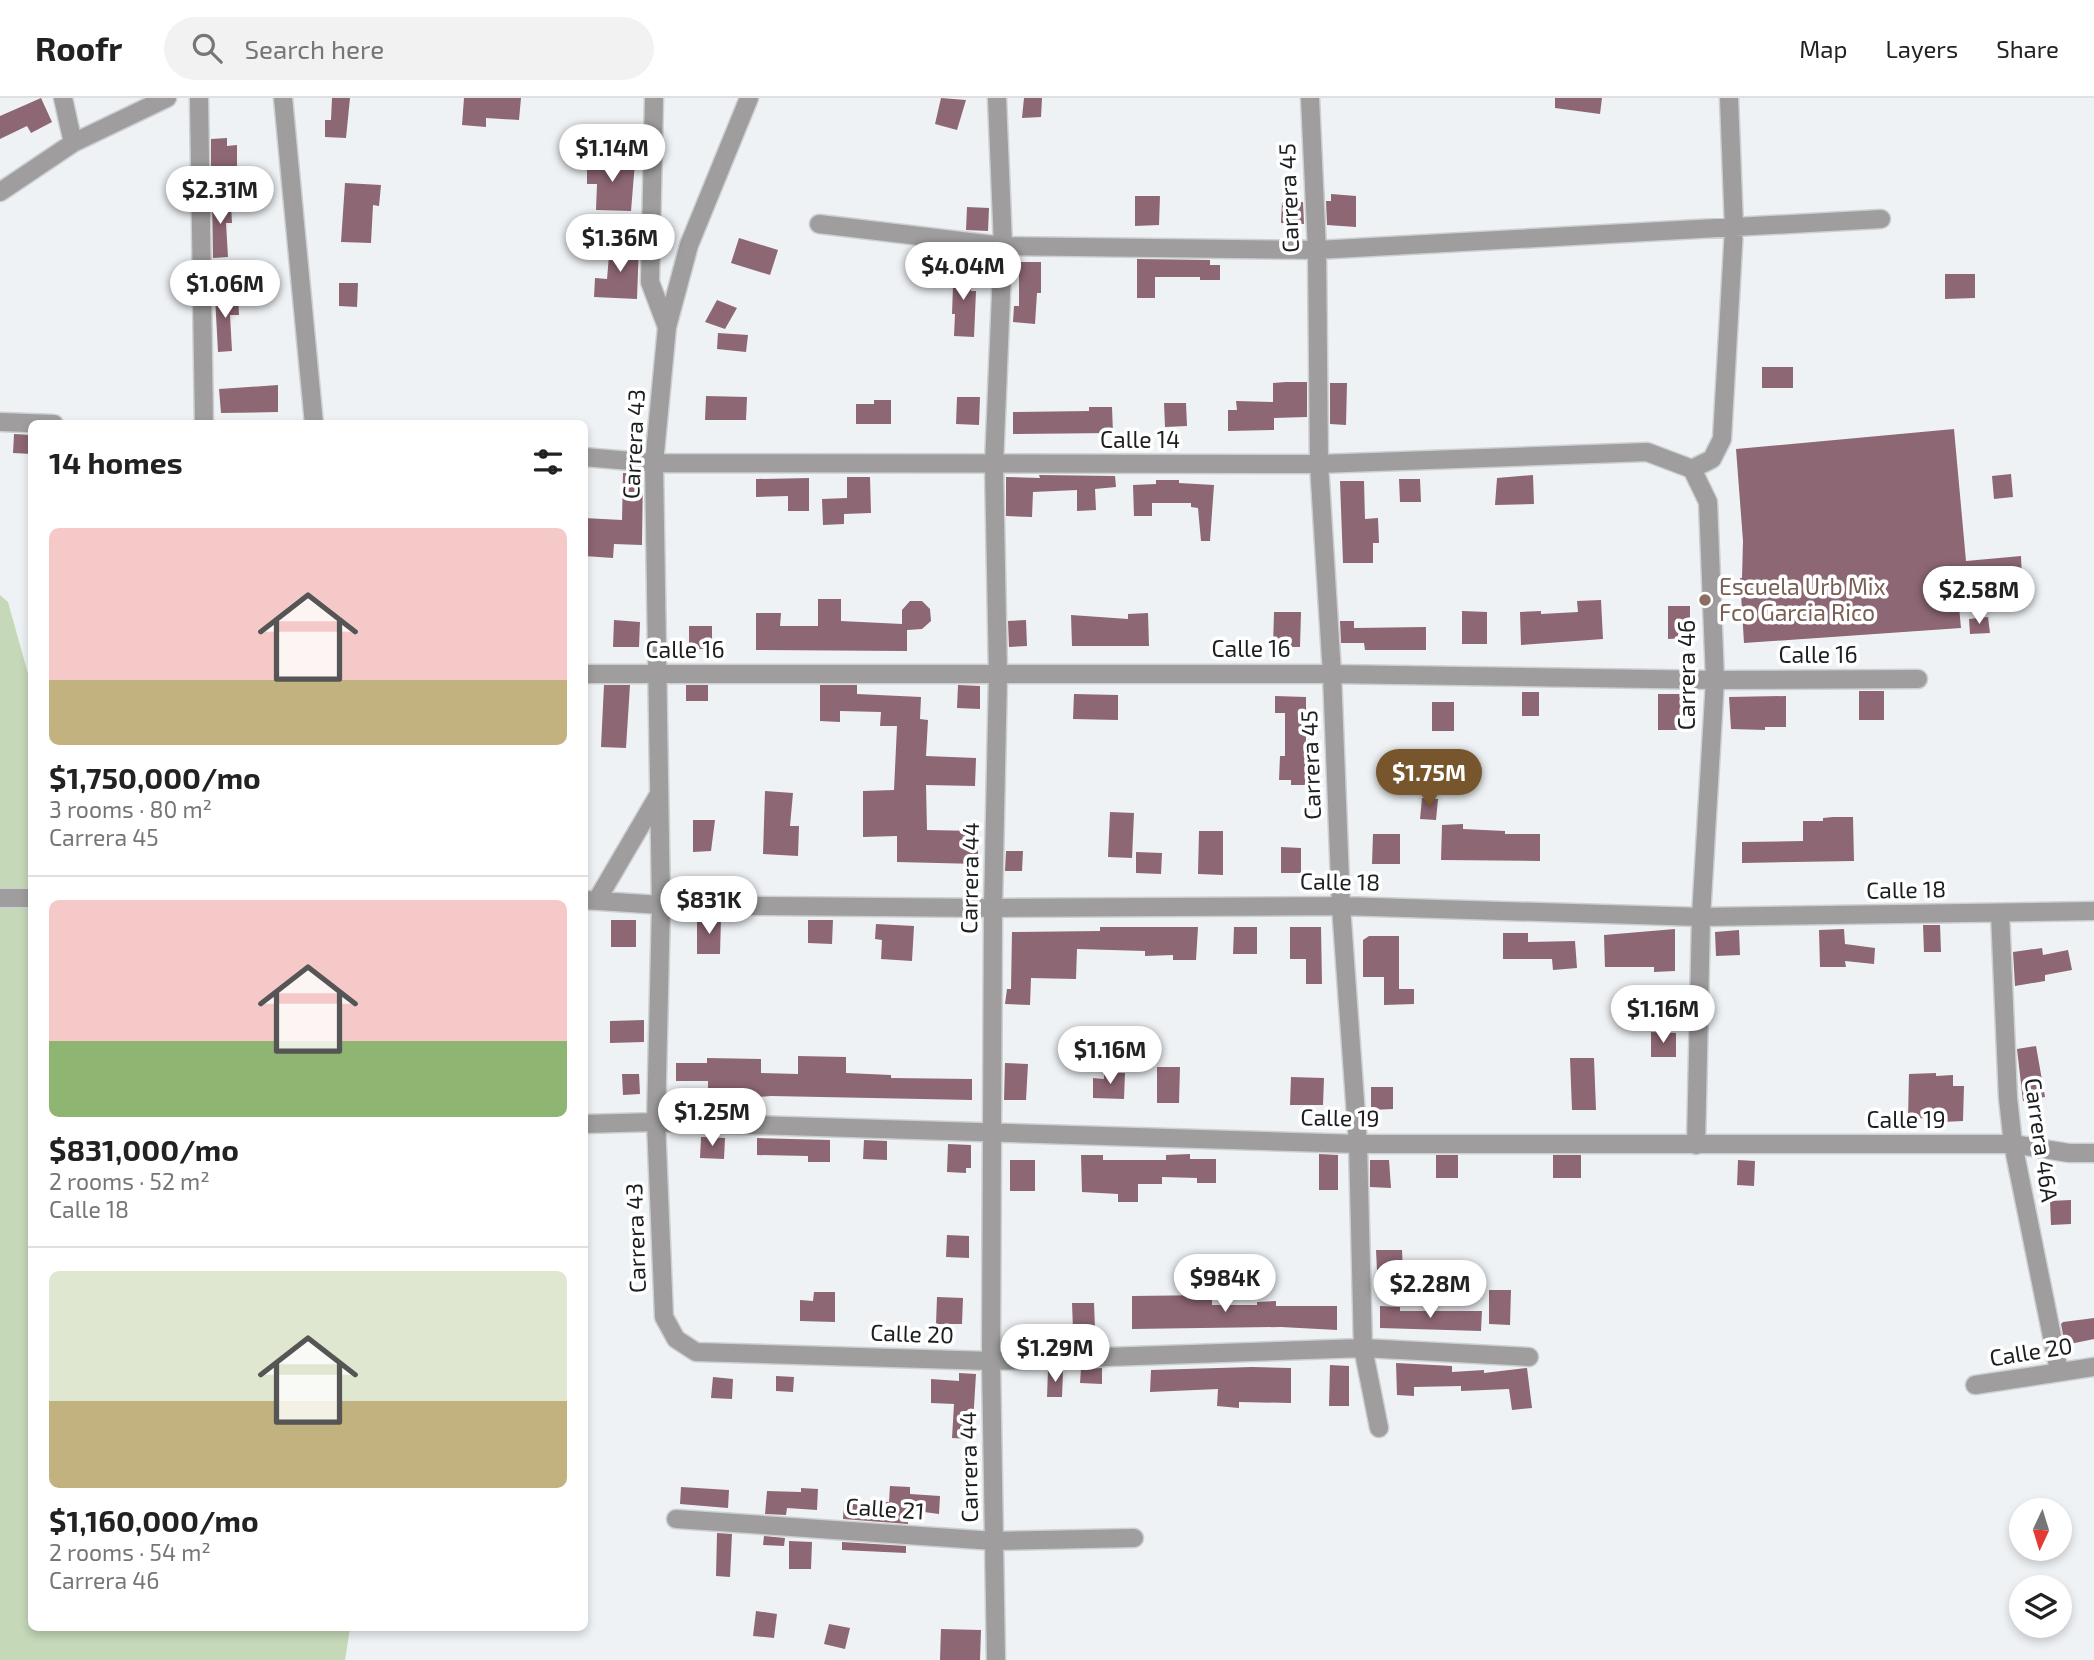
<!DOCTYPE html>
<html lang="en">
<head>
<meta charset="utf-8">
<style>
  body { margin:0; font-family:"Exo 2",sans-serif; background:#f2f2f2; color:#222; height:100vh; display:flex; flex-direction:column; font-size:26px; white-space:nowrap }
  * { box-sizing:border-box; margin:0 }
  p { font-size:23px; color:#767676 }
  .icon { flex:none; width:38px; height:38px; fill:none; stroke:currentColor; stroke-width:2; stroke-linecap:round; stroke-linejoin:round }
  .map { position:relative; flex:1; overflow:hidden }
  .drawer { position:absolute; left:28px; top:322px; width:560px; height:1211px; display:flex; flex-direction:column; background:#fff; border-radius:10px; box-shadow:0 4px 10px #0003 }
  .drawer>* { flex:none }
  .needle { width:46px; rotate:184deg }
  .fabs { position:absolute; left:2009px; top:1400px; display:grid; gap:14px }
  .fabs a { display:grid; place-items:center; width:63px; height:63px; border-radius:50%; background:#fff; box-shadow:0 4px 10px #0003; font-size:35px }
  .price { position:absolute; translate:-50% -60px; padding:0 16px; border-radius:24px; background:#fff; color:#222; font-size:23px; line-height:46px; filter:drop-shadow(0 2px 4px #0008) }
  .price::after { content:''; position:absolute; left:50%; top:42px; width:21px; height:16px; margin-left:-10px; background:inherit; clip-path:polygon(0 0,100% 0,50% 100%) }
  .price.on { background:#77562d; color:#fff }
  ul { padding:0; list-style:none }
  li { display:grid; align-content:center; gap:14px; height:371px; padding:0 21px }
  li+li { border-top:2px solid #e0e0e0 }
  li span { display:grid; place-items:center; height:217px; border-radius:10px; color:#555 }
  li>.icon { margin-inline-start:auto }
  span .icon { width:126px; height:126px; fill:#fffc; stroke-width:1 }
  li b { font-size:30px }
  h2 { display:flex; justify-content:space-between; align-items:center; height:84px; padding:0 21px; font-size:30px }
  header { display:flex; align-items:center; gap:42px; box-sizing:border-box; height:98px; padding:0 35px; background:#fff; border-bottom:2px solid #e0e0e0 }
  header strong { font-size:33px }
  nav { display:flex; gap:38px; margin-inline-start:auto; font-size:24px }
  .search { width:490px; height:63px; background:#f2f2f2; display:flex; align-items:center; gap:18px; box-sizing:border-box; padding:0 24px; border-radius:38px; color:#767676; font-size:26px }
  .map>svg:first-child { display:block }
</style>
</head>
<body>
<header>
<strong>Roofr</strong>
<div class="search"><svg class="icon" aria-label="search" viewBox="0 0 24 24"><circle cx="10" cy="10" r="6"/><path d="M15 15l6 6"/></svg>Search here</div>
<nav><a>Map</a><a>Layers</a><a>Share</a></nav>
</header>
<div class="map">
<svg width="2094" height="1562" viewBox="0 0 2094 1562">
  <rect width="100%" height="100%" fill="#eff2f5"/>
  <path fill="#c5d8b7" d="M0 497 8 504 32 590V1530H350L345 1562H0Z"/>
  <path fill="#8d6773" d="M41 0 52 24 31 35 27 28 0 41V18Z
    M332 0H350L346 40 325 39V22H331Z
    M464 0H521L519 22 486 20V29L462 27Z
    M941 0 966 2 957 32 935 26Z
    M1024 0H1042L1041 19 1022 20Z
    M1555 0H1602L1600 16 1555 10Z
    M227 40V48L237 47V68L211 70V41Z
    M587 62 635 64 631 113 596 112 597 86H587Z
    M345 85 381 87 379 108 373 107 371 145 341 144Z
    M1331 96 1356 98V129L1327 127 1326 103H1331Z
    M212 97H223L224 108 231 107 232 125H226L228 159 213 160Z
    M1135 98H1160L1159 127 1135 128Z
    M1282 104H1303L1304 126 1281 125Z
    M967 109 989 110 988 133 966 132Z
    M739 140 778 152 770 177 731 165Z
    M610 146 639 147 637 201 594 199 595 180 607 181Z
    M1137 161 1210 162V167H1220V182H1200V179H1155V200H1137Z
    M1019 164H1041V195H1037L1035 226 1013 224 1014 208H1019Z
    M950 169 972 170 971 193H976L974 239 954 238 955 216H952L953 188H950Z
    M1945 176H1975V200L1945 201Z
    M339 185H358L357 209 339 208Z
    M238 197 239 217H230L232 253 218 254 215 198Z
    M717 202 737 210 725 231 705 224Z
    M718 235 748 237 746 254 717 251Z
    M1762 269H1793V290H1762Z
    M1286 284H1307V319L1274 320V332L1228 333V312H1237L1236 303 1273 304V285Z
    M1330 285H1347L1346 327 1330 326Z
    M278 287V314L221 315 219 291Z
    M706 298 747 299 746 322H705Z
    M957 299H980L979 327 956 326Z
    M874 302H891V326H856V306H874Z
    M1164 305H1186L1187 328 1165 329Z
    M1089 309H1112L1113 335 1013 336V314L1089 313Z
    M1954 331 1966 463 2021 458 2022 482 1957 488 1961 530 1744 545 1740 480H1742L1743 443 1736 351Z
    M14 336 32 337V356L13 355Z
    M623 375 643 376 642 447 614 446 613 460 584 458V420L622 422Z
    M2011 376 2013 399 1994 401 1992 378Z
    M1039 377 1115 378 1116 389 1095 391 1096 412 1077 413V392L1033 394 1032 419 1006 418V379L1040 380Z
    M1533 377 1534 406 1495 407 1497 380Z
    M847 379H870L871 415 844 416V426L823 427 822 401 847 400Z
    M809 380V413H788V398L756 399V381Z
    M1399 381H1420L1421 404H1400Z
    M1156 382H1179V385L1214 387 1210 443H1201L1198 410 1191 409V405H1152V418H1134L1133 387 1156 386Z
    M1340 383H1364L1365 421 1378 420 1379 445H1373V465H1343Z
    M818 501H841V523L902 526V512L910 503H922L930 511 931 523 922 531 907 532V553L756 552V515H781L780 528H818Z
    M1601 502 1603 541 1521 547 1520 514 1541 513V516L1578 514 1577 503Z
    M1668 508H1690V540L1668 541Z
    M1462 513 1487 514V546H1462Z
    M1274 514H1301L1300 549H1273Z
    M1148 515 1149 548H1072L1071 517 1128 521V516Z
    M1988 519 1990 535 1970 536 1969 521Z
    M614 522 640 524 639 549H613Z
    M1026 522 1027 548 1009 549 1008 523Z
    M1340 523H1354V530L1426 529V552H1365L1364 545H1341Z
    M689 528H712V551H689Z
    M604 587H630L626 650 601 649Z
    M686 587H708V603H686Z
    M820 587H857V596L921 599 920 621 928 622 926 658 976 660 975 688 926 687 927 732 978 733V766L897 764V738L863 739V693L894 692 897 628H880L881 614 840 613V624L820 623Z
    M958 587 980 588V611L957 610Z
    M1859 593H1884V622H1859Z
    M1522 594H1539V618H1522Z
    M1074 596 1118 597V622L1073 621Z
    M1658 596H1683V632H1658Z
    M1275 598 1306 599V687H1291V682H1279L1280 658H1285V615H1275Z
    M1786 598V629H1765V632L1731 631 1729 599Z
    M1432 604H1454V633H1432Z
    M765 693 793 695 790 728H799L798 758 763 756Z
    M1422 700 1438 701 1436 722 1420 721Z
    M1110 714 1134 715 1132 760 1108 759Z
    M1833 719H1853L1854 763 1742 765V744L1803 743V723H1823V720Z
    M693 722H715L711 753 693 754Z
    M1463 726V731L1505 733V736H1540V763L1441 762 1442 727Z
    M1199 733H1223V777L1198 776Z
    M1373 736H1400V766H1372Z
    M1281 749 1301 750V775H1281Z
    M1006 753H1023L1022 773H1005Z
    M1136 754 1162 755 1161 776 1136 775Z
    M697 820H721L720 856H697Z
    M611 822H636V849H611Z
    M808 822H833L832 846 808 845Z
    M876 826 914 828 912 863 881 861 882 842 875 841Z
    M1923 827H1940L1941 854H1924Z
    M1100 829H1198L1196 862H1173V857L1145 858V853L1077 851 1076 881 1031 880 1030 907 1005 906 1007 891H1011L1012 834 1100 833Z
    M1234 829H1257V856H1233Z
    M1290 829H1321L1322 886H1306V861H1290Z
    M1675 831V873L1654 874V869H1605L1604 837Z
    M1844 831 1845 846 1875 850 1874 866 1845 863 1846 869H1820L1819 832Z
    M1739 832 1740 857 1716 858 1715 834Z
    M1503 835H1528V844L1575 843 1577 870 1553 872 1552 861H1503Z
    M1369 838H1399V891H1414V906L1384 907V879H1363V842Z
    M2042 850 2043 857 2068 852 2072 872 2045 877V883L2015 888 2013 854Z
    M644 922V944L610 945V923Z
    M1651 934 1676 935V959H1651Z
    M2036 948 2045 999 2023 1003 2017 951Z
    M798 958 846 959V975L891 977V980L972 981V1002L771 998 746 1000 747 994 708 993V983H676V965H707V960L761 961V975L798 976Z
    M1570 960H1594L1596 1012H1572Z
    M1005 965 1028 966 1026 1002H1004Z
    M1157 969H1180L1179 1005H1157Z
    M1104 975H1125L1124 1001 1093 1000V980L1104 981Z
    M1936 975V978L1953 977V988H1964L1963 1023 1942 1024V1019L1908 1021 1909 976Z
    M622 976H639L640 996 623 997Z
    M1291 979 1324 980 1323 1007H1290Z
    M1371 989H1393V1011L1371 1012Z
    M701 1039 725 1040 724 1061 700 1060Z
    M757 1040 830 1042V1064H808V1058L757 1057Z
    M864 1042 887 1043V1062L863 1061Z
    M948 1046 971 1047V1070H966V1075L947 1074Z
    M1190 1056V1061H1216V1085H1197V1080L1162 1079V1086H1138V1104H1118V1096L1082 1094 1081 1057H1103V1062H1166V1057Z
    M1319 1056 1338 1057V1092H1319Z
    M1436 1057H1458V1080H1436Z
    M1553 1057H1581V1080H1553Z
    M1010 1062H1035V1093H1010Z
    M1370 1062H1389L1391 1090 1370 1089Z
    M1738 1062 1755 1063 1754 1088 1737 1087Z
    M2071 1102V1126L2051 1127 2050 1103Z
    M947 1137 969 1138V1160L946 1159Z
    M1376 1152H1402L1403 1172H1377Z
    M1489 1192H1511L1510 1227 1489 1226Z
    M814 1194H835V1224L800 1223V1202L813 1203Z
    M1212 1197V1207H1257V1204L1276 1203V1208H1337V1232L1281 1229 1132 1231V1198Z
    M937 1199 963 1200 962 1226H936Z
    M1072 1205H1094L1095 1231 1073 1232Z
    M1380 1208 1400 1209V1213H1482L1481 1233 1380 1230Z
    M2094 1220V1241L2065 1247 2061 1226 2063 1224Z
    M1396 1265 1452 1268V1274L1484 1272V1275L1527 1270 1532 1310 1512 1312 1509 1291 1461 1293V1288L1414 1289V1298L1397 1297Z
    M1330 1267 1349 1268V1308H1329Z
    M1252 1269 1291 1270V1305L1239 1304V1310L1217 1308 1218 1291 1150 1294 1151 1272Z
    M1102 1270V1286L1080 1285 1081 1271Z
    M1048 1272 1063 1273 1062 1299H1047Z
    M959 1275 976 1276 972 1341 952 1340 954 1306 931 1305V1281L959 1283Z
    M776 1278 794 1279 793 1294 776 1293Z
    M713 1279 733 1281 732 1301 711 1300Z
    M890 1388 910 1389V1396L940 1398 939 1416 909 1412 908 1426 843 1421 844 1403 889 1404Z
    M681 1389 729 1392 728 1410 680 1406Z
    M801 1390 818 1391 817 1412 787 1410 786 1417 765 1416 767 1393 801 1394Z
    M717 1435 732 1436 730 1479 716 1478Z
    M764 1438 785 1440 784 1448 763 1447Z
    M789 1443 812 1444 811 1471H789Z
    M842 1444 906 1448V1455L842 1452Z
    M756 1513 777 1516 774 1540 753 1538Z
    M829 1526 850 1530 845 1551 824 1546Z
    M941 1531 981 1532 980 1562H940Z"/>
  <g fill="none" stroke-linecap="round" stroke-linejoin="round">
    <g stroke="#cdd0d3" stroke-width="21">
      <path id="minor" d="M63 0 73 45
        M199 0 204 326
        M283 0 314 326
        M654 0 650 184 667 229 654 365 661 807 656 1024 664 1219 676 1241 696 1254 991 1263 1363 1250 1529 1259
        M1310 0 1317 152 1319 366 1332 576 1341 808 1358 1046 1363 1250 1379 1330
        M0 94 73 45 167 0
        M819 126 1003 148 1317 152 1881 121
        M667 229 689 147 749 0
        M0 324 54 326
        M584 359 654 365 1319 366 1647 354 1692 371
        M1692 371 1708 404 1715 582 1701 819 1696 1047
        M1692 371 1712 361 1722 341 1734 130 1729 0
        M584 576H1332L1715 582 1918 581
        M0 800H32
        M584 802 661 807 993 810 1341 808 1701 819 2094 813
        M597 802 658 698
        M2000 815 2008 1000 2013 1046 2059 1273
        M584 1026 656 1024 1358 1046H2013L2069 1055H2094
        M1975 1287 2094 1269
        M676 1421 994 1443 1134 1440
        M996 1562 991 1263 993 810 998 577 994 367 1003 148 997 0"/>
    </g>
    <use href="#minor" stroke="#9f9d9d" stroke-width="18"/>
  </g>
  <circle fill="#8d6e63" stroke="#fff" stroke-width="2.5" cx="1705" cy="502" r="7"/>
  <g text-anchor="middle" stroke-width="7" stroke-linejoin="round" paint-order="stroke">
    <g font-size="23" fill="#1c1e1f" stroke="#fff">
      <text transform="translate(1289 100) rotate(-92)" y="8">Carrera 45</text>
      <text x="1140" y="350">Calle 14</text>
      <text transform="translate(634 346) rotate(-87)" y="8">Carrera 43</text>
      <text x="1251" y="559">Calle 16</text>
      <text x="685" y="560">Calle 16</text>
      <text x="1818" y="565">Calle 16</text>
      <text transform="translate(1687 577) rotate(-90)" y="8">Carrera 46</text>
      <text transform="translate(1311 667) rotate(-92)" y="8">Carrera 45</text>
      <text transform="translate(970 780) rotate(-89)" y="8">Carrera 44</text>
      <text transform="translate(1340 784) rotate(1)" y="8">Calle 18</text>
      <text transform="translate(1906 792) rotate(-1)" y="8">Calle 18</text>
      <text transform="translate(1340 1020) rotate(1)" y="8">Calle 19</text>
      <text x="1906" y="1030">Calle 19</text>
      <text transform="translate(2041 1042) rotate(82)" y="8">Carrera 46A</text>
      <text transform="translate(636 1140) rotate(-92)" y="8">Carrera 43</text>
      <text transform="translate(912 1236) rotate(2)" y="8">Calle 20</text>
      <text transform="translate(2031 1254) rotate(-9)" y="8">Calle 20</text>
      <text transform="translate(969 1369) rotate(-91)" y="8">Carrera 44</text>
      <text transform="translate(885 1411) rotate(4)" y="8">Calle 21</text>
    </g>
    <g font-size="23" fill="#785e54" stroke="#fff" text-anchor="start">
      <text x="1719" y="497">Escuela Urb Mix<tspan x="1719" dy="26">Fco Garcia Rico</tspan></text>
    </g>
  </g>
</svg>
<div class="fabs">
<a><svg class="needle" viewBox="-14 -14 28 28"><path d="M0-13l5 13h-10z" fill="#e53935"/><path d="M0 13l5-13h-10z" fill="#767676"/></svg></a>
<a><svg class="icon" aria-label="layers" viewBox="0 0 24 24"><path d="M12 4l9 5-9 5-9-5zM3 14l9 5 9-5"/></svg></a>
</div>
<b class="price" style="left:612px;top:86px">$1.14M</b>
<b class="price" style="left:220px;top:128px">$2.31M</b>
<b class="price" style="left:620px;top:176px">$1.36M</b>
<b class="price" style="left:963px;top:204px">$4.04M</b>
<b class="price" style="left:225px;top:222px">$1.06M</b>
<b class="price" style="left:1979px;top:528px">$2.58M</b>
<b class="price on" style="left:1429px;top:711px">$1.75M</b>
<b class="price" style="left:709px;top:838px">$831K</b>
<b class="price" style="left:1663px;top:947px">$1.16M</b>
<b class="price" style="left:1110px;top:988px">$1.16M</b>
<b class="price" style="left:712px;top:1050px">$1.25M</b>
<b class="price" style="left:1225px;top:1216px">$984K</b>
<b class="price" style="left:1430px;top:1222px">$2.28M</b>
<b class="price" style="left:1055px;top:1286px">$1.29M</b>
<section class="drawer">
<h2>14 homes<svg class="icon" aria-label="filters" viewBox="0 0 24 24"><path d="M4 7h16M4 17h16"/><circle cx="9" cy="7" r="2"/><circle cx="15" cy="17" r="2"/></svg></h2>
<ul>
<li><span style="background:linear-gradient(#f6c9c9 70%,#c2b280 0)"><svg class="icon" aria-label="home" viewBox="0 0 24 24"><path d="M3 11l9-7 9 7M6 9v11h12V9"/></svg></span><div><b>$1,750,000/mo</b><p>3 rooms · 80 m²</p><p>Carrera 45</p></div></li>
<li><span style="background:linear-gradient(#f6c9c9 65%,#8fb573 0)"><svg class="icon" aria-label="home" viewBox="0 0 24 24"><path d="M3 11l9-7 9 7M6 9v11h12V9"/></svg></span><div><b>$831,000/mo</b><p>2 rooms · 52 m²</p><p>Calle 18</p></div></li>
<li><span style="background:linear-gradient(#dfe7d0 60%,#c2b280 0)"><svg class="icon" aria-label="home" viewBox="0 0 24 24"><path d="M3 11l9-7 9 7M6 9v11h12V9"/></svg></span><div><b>$1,160,000/mo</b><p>2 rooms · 54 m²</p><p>Carrera 46</p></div></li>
</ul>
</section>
</div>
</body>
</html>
